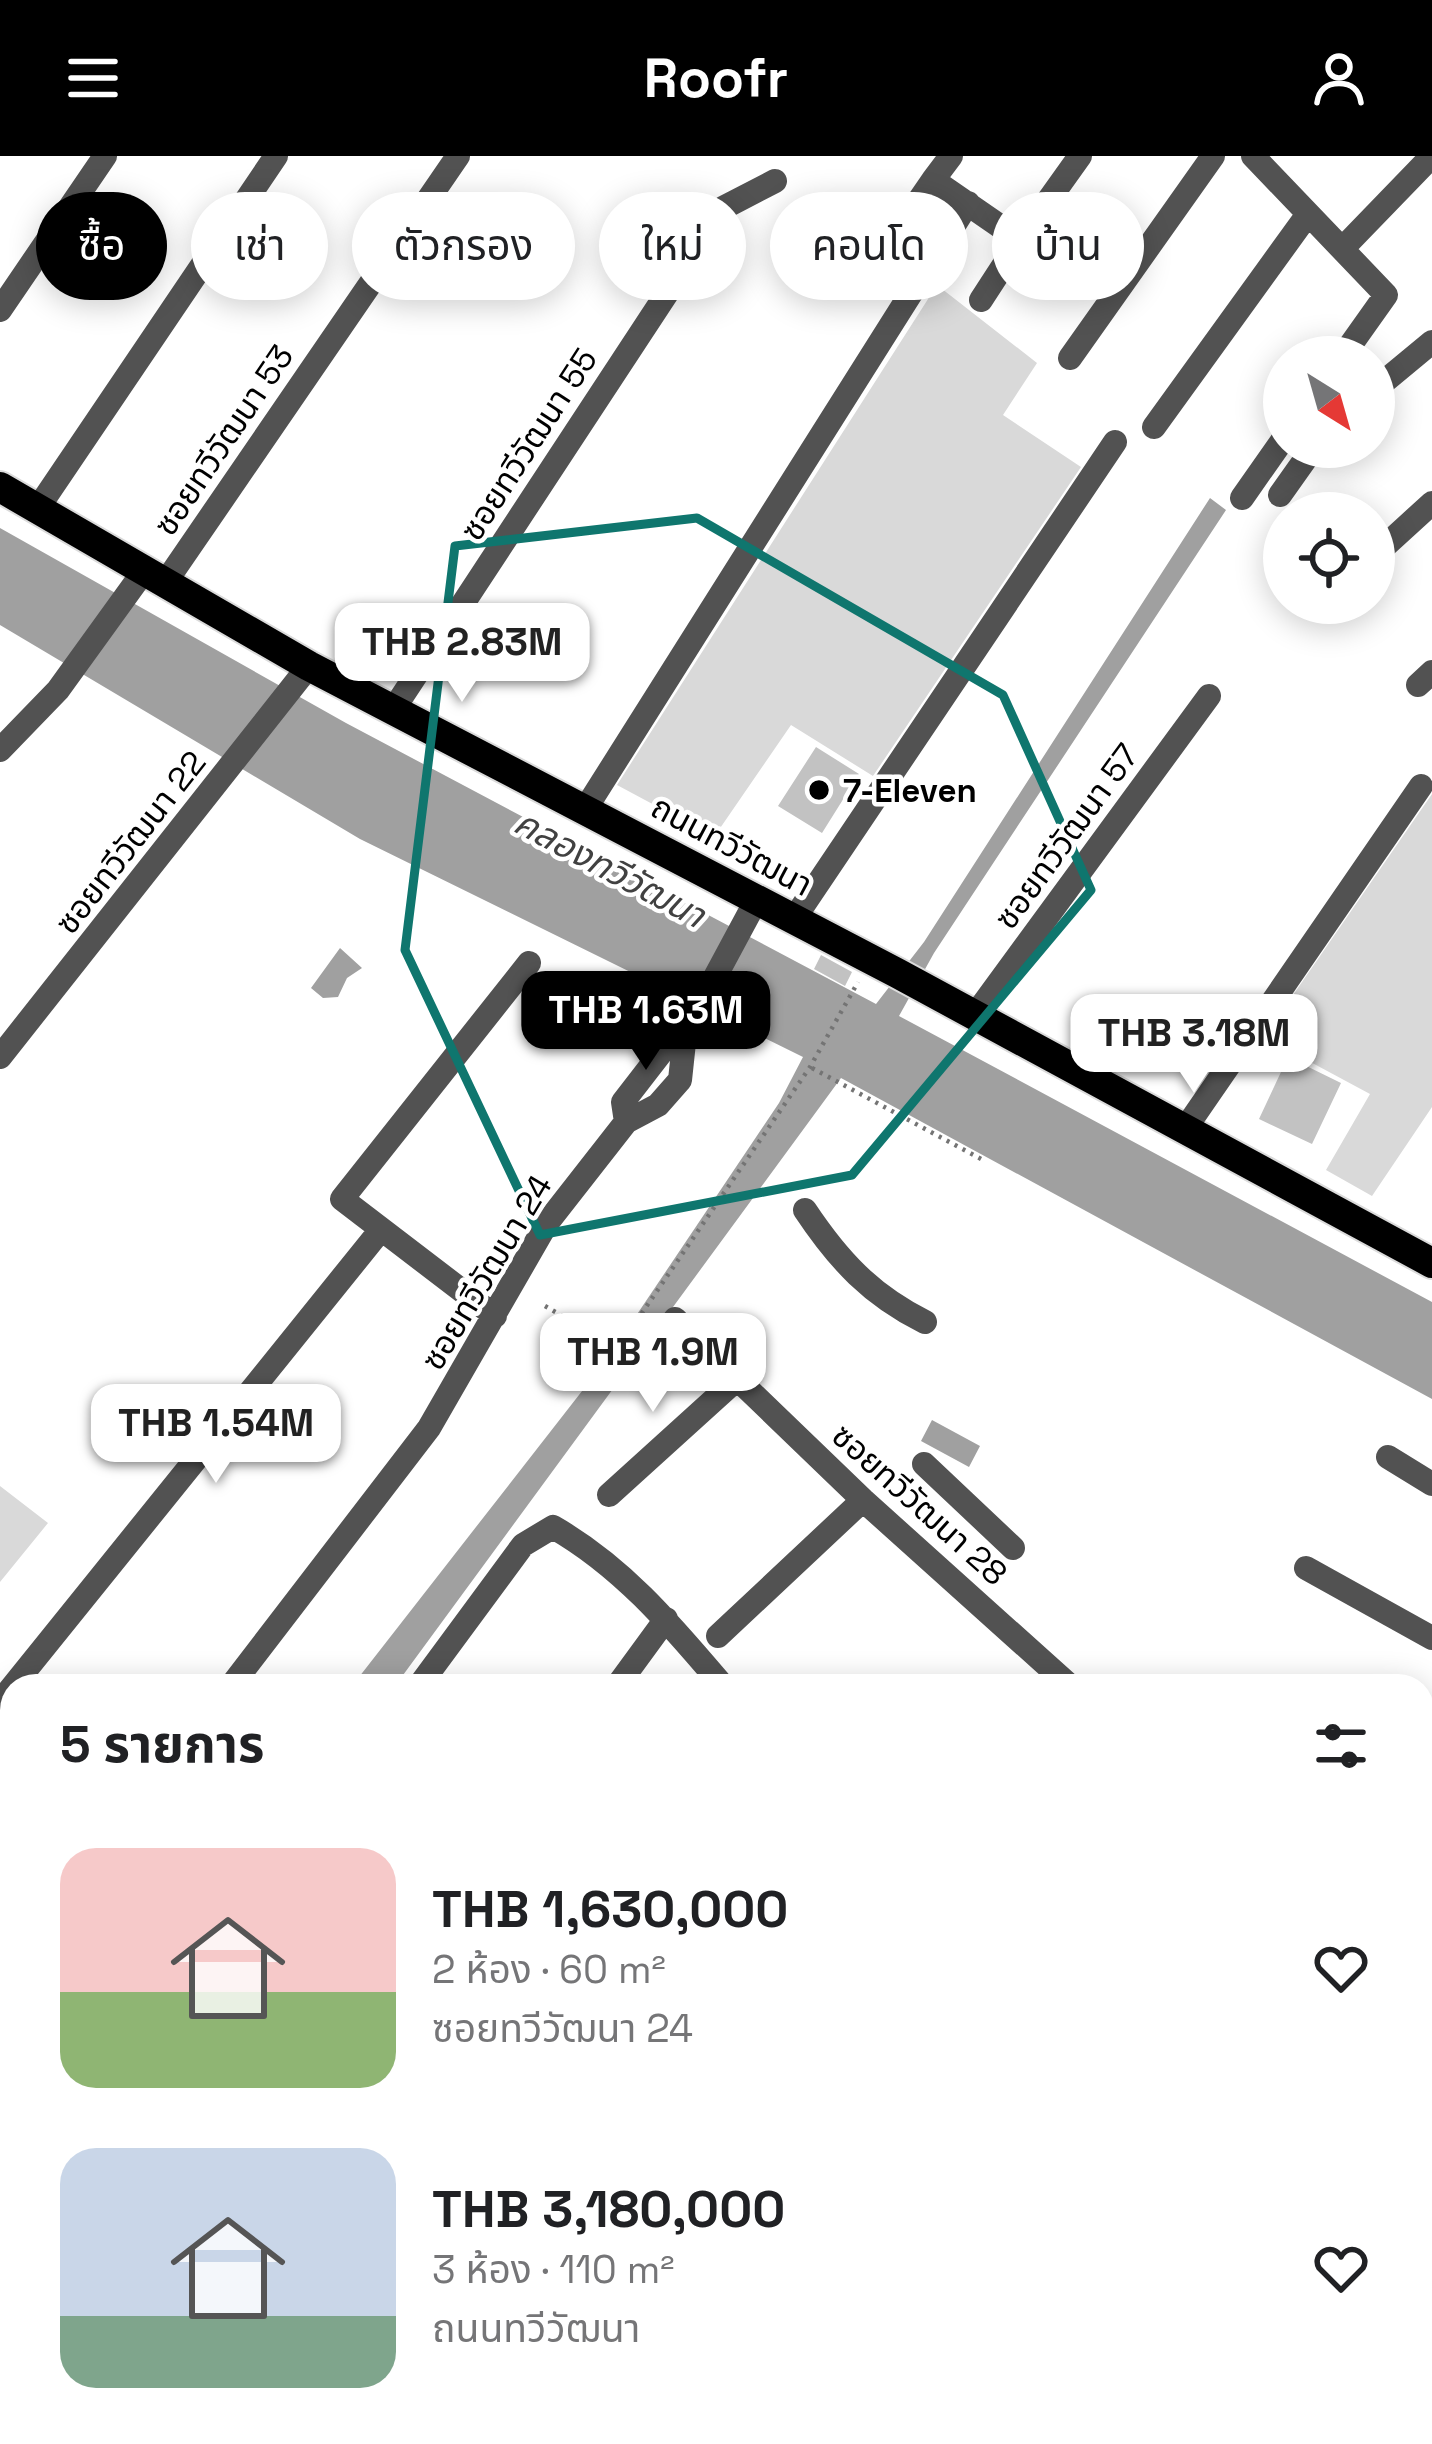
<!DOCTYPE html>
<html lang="th">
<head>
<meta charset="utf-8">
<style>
  body { margin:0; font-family:"Space Grotesk","Noto Sans Thai",sans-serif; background:#f6f6f6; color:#202124; height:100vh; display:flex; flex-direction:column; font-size:45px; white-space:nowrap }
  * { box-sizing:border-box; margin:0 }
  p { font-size:39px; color:#757577 }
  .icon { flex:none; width:66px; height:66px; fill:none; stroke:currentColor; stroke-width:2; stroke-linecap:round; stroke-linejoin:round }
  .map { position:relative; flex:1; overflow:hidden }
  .sheet { position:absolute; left:0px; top:1518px; width:1434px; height:771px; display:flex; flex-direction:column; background:#fff; border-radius:36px 36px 0 0; box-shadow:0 6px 30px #0003 }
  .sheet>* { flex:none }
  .hud { position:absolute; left:36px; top:36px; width:1362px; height:108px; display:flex; gap:24px }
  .needle { width:78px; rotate:143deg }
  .fabs { position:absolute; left:1263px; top:180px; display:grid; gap:24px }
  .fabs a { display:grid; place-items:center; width:132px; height:132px; border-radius:50%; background:#fff; box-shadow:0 6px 30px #0003; font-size:60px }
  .price { position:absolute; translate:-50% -102px; padding:0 27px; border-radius:24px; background:#fff; color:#222; font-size:39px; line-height:78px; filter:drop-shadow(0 3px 6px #0008) }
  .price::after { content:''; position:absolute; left:50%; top:72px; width:36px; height:27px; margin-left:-18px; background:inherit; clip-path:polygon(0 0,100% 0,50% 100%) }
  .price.on { background:#000; color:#fff }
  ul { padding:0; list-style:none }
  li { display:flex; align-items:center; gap:36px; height:300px; padding:0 60px }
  li span { display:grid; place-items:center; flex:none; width:336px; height:240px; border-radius:36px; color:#555 }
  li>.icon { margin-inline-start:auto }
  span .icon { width:144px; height:144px; fill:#fffc; stroke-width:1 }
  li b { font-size:51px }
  h2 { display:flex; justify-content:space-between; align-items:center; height:144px; padding:0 60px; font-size:51px }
  .tag { padding:0 42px; border-radius:54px; background:#fff; box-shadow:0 6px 30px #0003; font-size:42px; line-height:108px }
  .tag.on { background:#000; color:#fff }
  header { display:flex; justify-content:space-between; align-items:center; height:156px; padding:0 60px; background:#000; color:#fff; font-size:54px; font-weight:700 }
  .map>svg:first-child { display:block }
</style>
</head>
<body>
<header><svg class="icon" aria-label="menu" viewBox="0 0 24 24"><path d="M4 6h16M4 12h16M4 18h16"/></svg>Roofr<svg class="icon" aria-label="person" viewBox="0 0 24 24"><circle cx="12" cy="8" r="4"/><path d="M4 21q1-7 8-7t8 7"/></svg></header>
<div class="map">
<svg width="1432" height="2288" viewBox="0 0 1432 2288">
  <rect width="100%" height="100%" fill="#fff"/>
  <path fill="#d9d9d9" d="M937 129 1037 207 1003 259 1081 311 873 620 791 569 714 681 617 629Z
    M1432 638V951L1372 1040 1326 1014 1370 938 1264 881Z
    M0 1330 48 1367 0 1426Z
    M1422 1958 1432 1970V2182L1422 2190Z
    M853 2277H919L934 2288H845Z"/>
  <path fill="#a0a0a0" d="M1210 342 1226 354 934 797 899 860 1432 1146V1243L841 922 395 1530H352L607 1203 779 947 803 901 360 683 0 469V372L346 567 876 848 924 786Z
    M340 792 362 812 347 822 338 841 323 842 311 832Z
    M932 1264 980 1290 969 1311 921 1285Z
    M12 1980V2045L0 2062V1996Z"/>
  <path fill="#c2c2c2" d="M816 591 859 618 822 677 778 650Z
    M821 799 852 816 845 830 814 813Z
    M1288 901 1341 927 1312 988 1259 963Z"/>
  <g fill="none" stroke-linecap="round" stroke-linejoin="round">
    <g stroke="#dbdbdb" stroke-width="34">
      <path id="major" d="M0 331 309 510 897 817 1432 1107"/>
    </g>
    <path stroke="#747474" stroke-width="4.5" stroke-dasharray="3 6" stroke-linecap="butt" d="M812 912 981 1003
      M545 1150 618 1192 810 911 858 826"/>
    <path stroke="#525252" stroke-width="24" d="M951 0 933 24 1020 84 1080 0
      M1253 0 1386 139 1342 201
      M889 88 933 24
      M1342 93 1432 0
      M981 144 1020 84
      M0 154 105 0
      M1070 202 1213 0
      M1374 234 1432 186
      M1154 271 1308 58
      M1280 339 1314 291
      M1242 342 1284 282
      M38 352 276 0
      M1374 400 1432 347
      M165 427 458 0
      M1418 529 1432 516
      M395 551 723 52 775 25
      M0 594 58 534 144 415
      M586 652 968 47
      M794 763 1115 286
      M975 859 1209 540
      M0 901 309 510
      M626 966 623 946 664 893 685 877 757 743
      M1185 973 1421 630
      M805 1054C839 1105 871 1139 925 1166
      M495 1160 342 1043 529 807
      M675 1163 863 1344 1070 1530
      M1388 1301 1432 1328
      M924 1308 1013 1392
      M609 1339 737 1223
      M1306 1412 1432 1482
      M718 1480 863 1344
      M231 1530 429 1272 547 1067 626 966 658 949 680 924 685 877
      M419 1530 523 1389 553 1371C623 1411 672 1470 723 1530
      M617 1530 666 1463
      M0 1546 379 1076
      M1422 1592 1432 1573
      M0 1619 12 1641
      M1422 1664 1432 1670
      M0 1861 12 1845
      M1422 1915 1432 1926
      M0 2100 12 2083
      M0 2215 12 2223
      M0 2245 12 2253
      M48 2277 65 2288
      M97 2277 114 2288
      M674 2277 689 2288
      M249 2288 257 2277
      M447 2288 455 2277
      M629 2288 638 2277
      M829 2288 837 2277
      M1016 2288 1024 2277
      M1213 2288 1221 2277
      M1424 2288 1432 2281"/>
    <use href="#major" stroke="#000" stroke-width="30"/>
  </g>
  <path fill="none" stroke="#0f766e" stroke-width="9" stroke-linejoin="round" d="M697 362 1003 539 1091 734 852 1019 540 1079 405 794 455 390Z"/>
  <circle fill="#000" stroke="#fff" stroke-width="4.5" cx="819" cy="634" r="12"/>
  <g text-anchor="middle" stroke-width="9" stroke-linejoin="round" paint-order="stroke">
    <g font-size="33" fill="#000" stroke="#fff">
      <text transform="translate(223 284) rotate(-56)" y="12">ซอยทวีวัฒนา 53</text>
      <text transform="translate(528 288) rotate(-57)" y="12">ซอยทวีวัฒนา 55</text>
      <text transform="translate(1066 680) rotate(-54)" y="12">ซอยทวีวัฒนา 57</text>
      <text transform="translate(130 686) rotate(-52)" y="12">ซอยทวีวัฒนา 22</text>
      <text transform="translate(732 689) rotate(28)" y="12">ถนนทวีวัฒนา</text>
      <text transform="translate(486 1116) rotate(-59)" y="12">ซอยทวีวัฒนา 24</text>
      <text transform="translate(920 1348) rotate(42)" y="12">ซอยทวีวัฒนา 28</text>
    </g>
    <g font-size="33" font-weight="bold" fill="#000" stroke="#fff" text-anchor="start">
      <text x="843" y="646">7-Eleven</text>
    </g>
    <g font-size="36" font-style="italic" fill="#414141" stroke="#fff">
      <text transform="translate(610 712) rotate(28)" y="13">คลองทวีวัฒนา</text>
    </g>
  </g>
</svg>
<div class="fabs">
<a><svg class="needle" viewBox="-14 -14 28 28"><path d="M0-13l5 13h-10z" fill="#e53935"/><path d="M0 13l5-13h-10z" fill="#757577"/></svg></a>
<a><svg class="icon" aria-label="locate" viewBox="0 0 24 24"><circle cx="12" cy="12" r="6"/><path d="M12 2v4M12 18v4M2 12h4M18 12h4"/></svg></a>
</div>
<b class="price" style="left:462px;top:549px">THB 2.83M</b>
<b class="price on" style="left:646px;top:917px">THB 1.63M</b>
<b class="price" style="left:1194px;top:940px">THB 3.18M</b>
<b class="price" style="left:653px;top:1259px">THB 1.9M</b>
<b class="price" style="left:216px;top:1330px">THB 1.54M</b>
<div class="hud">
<a class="tag on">ซื้อ</a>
<a class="tag">เช่า</a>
<a class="tag">ตัวกรอง</a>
<a class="tag">ใหม่</a>
<a class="tag">คอนโด</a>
<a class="tag">บ้าน</a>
</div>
<section class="sheet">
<h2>5 รายการ<svg class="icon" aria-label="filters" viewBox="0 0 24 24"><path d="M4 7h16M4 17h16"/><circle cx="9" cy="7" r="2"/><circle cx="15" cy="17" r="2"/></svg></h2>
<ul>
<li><span style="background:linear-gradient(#f6c9c9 60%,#8fb573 0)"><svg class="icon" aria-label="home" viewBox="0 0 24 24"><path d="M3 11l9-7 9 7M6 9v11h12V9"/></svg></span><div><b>THB 1,630,000</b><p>2 ห้อง · 60 m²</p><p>ซอยทวีวัฒนา 24</p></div><svg class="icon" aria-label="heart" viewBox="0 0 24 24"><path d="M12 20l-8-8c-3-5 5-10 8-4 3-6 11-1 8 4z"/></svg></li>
<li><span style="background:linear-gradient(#c9d6e8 70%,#7fa58c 0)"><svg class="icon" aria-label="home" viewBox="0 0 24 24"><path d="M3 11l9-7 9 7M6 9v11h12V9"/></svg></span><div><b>THB 3,180,000</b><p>3 ห้อง · 110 m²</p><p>ถนนทวีวัฒนา</p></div><svg class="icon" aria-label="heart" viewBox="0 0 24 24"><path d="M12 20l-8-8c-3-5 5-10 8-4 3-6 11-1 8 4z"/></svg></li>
</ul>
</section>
</div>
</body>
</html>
